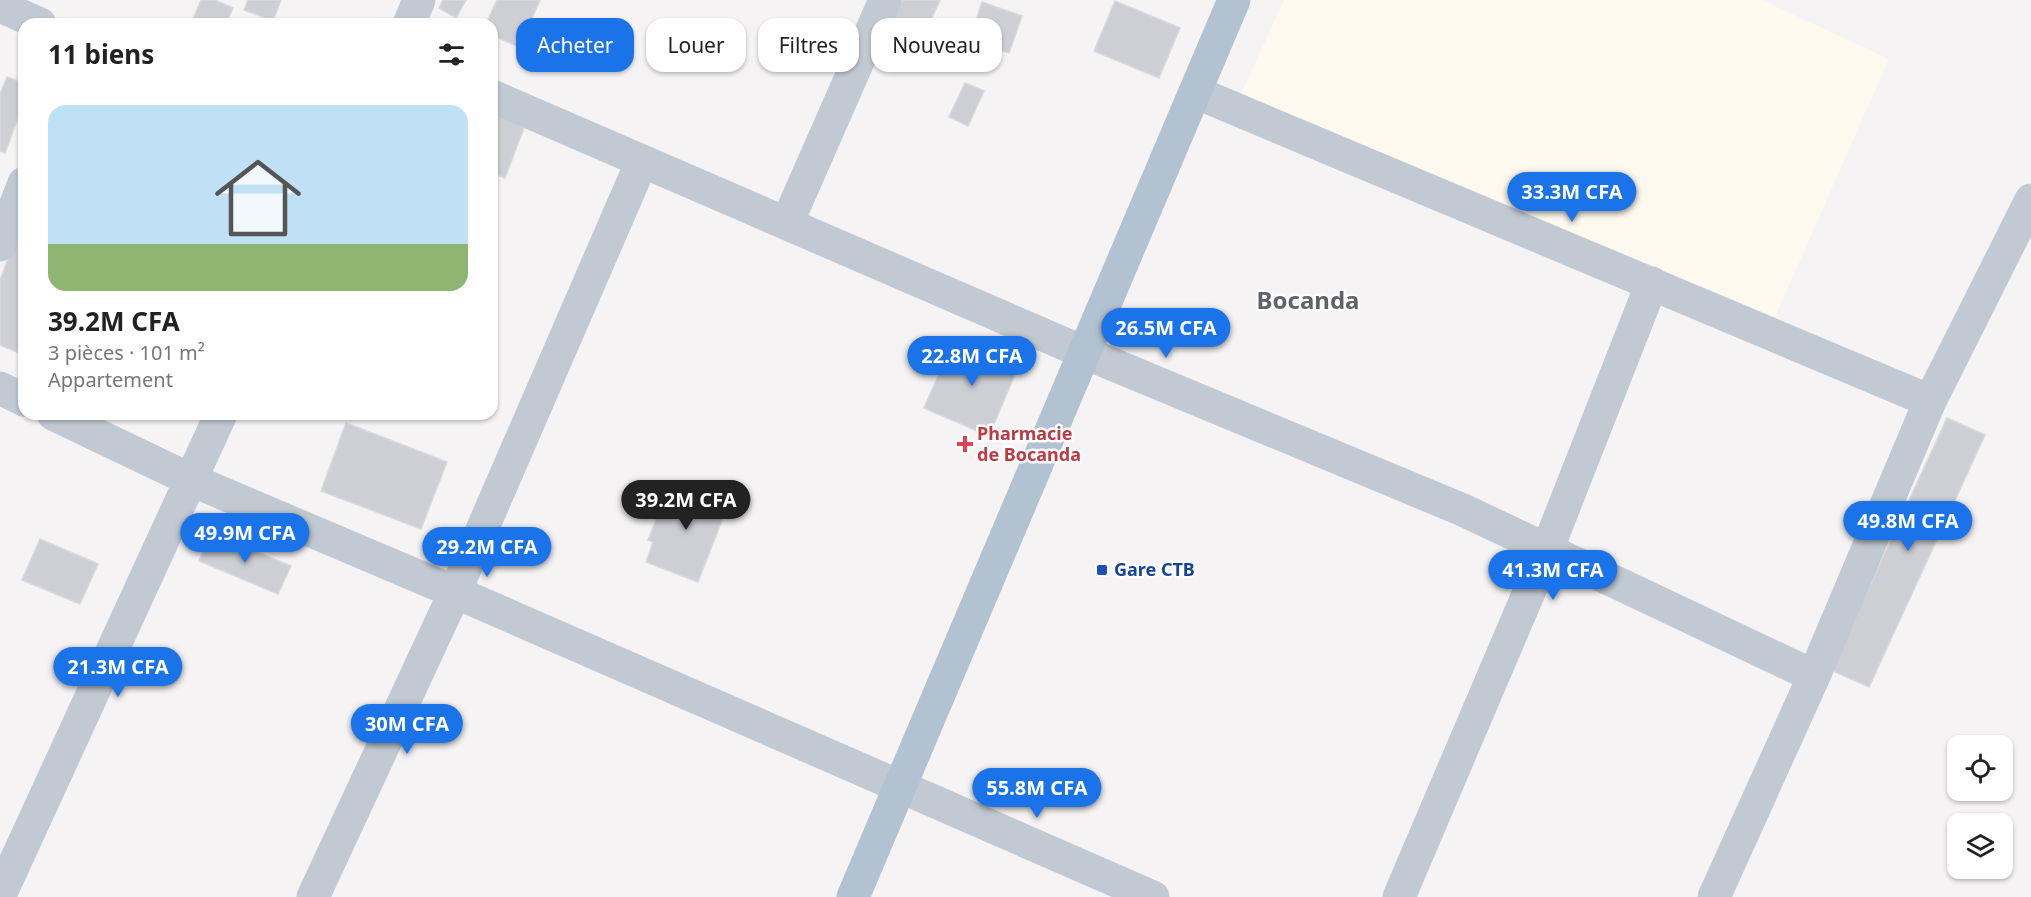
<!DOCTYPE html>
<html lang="fr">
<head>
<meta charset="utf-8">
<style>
  body { margin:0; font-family:"Noto Sans",sans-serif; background:#f6f6f6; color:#222; height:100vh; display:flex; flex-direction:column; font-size:22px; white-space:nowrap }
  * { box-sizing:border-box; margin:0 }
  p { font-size:20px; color:#767676 }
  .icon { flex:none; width:33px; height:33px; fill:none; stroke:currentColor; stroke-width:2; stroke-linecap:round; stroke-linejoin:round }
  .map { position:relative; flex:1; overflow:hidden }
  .drawer { position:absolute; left:18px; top:18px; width:480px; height:402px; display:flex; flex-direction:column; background:#fff; border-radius:18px; box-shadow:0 2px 4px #0004 }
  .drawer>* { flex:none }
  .guide { position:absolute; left:516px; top:18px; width:570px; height:54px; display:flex; gap:12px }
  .controls { position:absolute; left:1947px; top:735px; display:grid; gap:12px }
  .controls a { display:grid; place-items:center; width:66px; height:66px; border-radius:12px; background:#fff; box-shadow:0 2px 4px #0004; font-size:30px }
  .price { position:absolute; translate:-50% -51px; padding:0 14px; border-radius:21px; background:#1a73e8; color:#fff; font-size:20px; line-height:39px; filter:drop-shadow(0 2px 3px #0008) }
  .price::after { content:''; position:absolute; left:50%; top:36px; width:18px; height:14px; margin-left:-9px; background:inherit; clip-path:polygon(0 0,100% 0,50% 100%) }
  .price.active { background:#222; color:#fff }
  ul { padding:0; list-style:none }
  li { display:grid; align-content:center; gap:12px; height:318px; padding:0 30px }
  li span { display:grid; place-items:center; height:186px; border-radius:18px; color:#555 }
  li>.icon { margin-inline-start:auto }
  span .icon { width:108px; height:108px; fill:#fffc; stroke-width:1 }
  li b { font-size:26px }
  h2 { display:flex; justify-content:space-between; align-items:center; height:72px; padding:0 30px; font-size:26px }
  .pill { padding:0 21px; border-radius:18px; background:#fff; box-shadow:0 2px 4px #0004; font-size:21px; line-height:54px }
  .pill.active { background:#1a73e8; color:#fff }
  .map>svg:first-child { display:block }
</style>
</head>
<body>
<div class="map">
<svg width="2031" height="897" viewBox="0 0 2031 897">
  <rect width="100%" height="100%" fill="#f5f3f3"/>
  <path fill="#fdf9ef" d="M1284 0H1762L1889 59 1775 317 1241 94Z"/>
  <path fill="#cdcfd5" stroke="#d7d9de" stroke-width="1.5" d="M201 0H215L233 8 226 24H191Z
    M248 0H281L273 21 244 10Z
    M443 0H466L456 18 439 8Z
    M497 0H540L519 47 492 35V24H486Z
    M902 0H940L924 35 893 20Z
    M1115 1 1180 28 1159 78 1094 51Z
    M982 2 1022 16 1009 53 970 39Z
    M7 77 24 83V102L5 153 0 151V94Z
    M965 83 984 91 968 126 949 117Z
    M498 116 525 125 505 178 492 173V132Z
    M18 233 24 236V355L0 345V280Z
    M955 337 1019 365 989 436 924 408Z
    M1947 418 1985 435 1869 687 1831 670Z
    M346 423 447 462 421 529 321 491Z
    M678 483 729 502 698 582 646 562 653 542 648 540 668 489 674 492Z
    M211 533 291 566 278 594 199 561Z
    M40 539 98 564 80 604 22 580Z"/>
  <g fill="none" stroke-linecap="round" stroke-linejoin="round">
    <path stroke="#c1cad2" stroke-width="33" d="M0 6 40 24
      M409 24 419 0
      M1195 92 1930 401
      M492 96 1083 352 1463 510 1814 676
      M787 223 885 0
      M0 245 24 183
      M0 388 24 400
      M53 414 189 479 455 592 1153 897
      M0 895 221 414
      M313 897 455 592 642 161
      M1399 897 1547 550 1652 283
      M1714 897 1814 676 1930 401 2031 200"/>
    <path stroke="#b3c2d1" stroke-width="33" d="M853 897 1234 0"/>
  </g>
  <path fill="#e0444e" stroke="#fff" stroke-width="2" d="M962 435h6v6h6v6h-6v6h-6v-6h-6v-6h6z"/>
  <rect fill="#1a4fb4" stroke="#fff" stroke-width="2" x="1096" y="564" width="12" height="12" rx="3"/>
  <g text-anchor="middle" stroke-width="5" stroke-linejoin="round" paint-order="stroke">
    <g font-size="18" font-weight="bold" fill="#be3a42" stroke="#fff" text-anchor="start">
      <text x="977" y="440">Pharmacie<tspan x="977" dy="21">de Bocanda</tspan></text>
    </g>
    <g font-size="18" font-weight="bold" fill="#164399" stroke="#fff" text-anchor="start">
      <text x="1114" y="576">Gare CTB</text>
    </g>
    <g font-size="24" font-weight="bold" fill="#5f6368" stroke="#fff">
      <text x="1308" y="309">Bocanda</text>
    </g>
  </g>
</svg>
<div class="controls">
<a><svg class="icon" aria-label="locate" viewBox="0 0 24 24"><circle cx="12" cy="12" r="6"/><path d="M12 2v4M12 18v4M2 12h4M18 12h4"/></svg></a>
<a><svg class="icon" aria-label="layers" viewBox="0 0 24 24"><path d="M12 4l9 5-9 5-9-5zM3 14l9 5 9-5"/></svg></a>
</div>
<b class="price" style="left:1572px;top:223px">33.3M CFA</b>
<b class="price" style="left:1166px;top:359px">26.5M CFA</b>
<b class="price" style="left:972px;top:387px">22.8M CFA</b>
<b class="price active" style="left:686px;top:531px">39.2M CFA</b>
<b class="price" style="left:1908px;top:552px">49.8M CFA</b>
<b class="price" style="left:245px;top:564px">49.9M CFA</b>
<b class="price" style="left:487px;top:578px">29.2M CFA</b>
<b class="price" style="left:1553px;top:601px">41.3M CFA</b>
<b class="price" style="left:118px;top:698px">21.3M CFA</b>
<b class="price" style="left:407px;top:755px">30M CFA</b>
<b class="price" style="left:1037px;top:819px">55.8M CFA</b>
<div class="guide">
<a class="pill active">Acheter</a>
<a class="pill">Louer</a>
<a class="pill">Filtres</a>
<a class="pill">Nouveau</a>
</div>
<section class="drawer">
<h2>11 biens<svg class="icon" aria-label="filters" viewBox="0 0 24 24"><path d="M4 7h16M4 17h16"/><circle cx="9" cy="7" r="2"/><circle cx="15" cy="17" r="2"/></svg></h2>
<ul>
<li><span style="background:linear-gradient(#bfe0f5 75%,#8fb573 0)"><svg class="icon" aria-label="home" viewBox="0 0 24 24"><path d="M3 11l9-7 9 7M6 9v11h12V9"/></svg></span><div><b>39.2M CFA</b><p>3 pièces · 101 m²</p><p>Appartement</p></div></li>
</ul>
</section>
</div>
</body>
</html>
